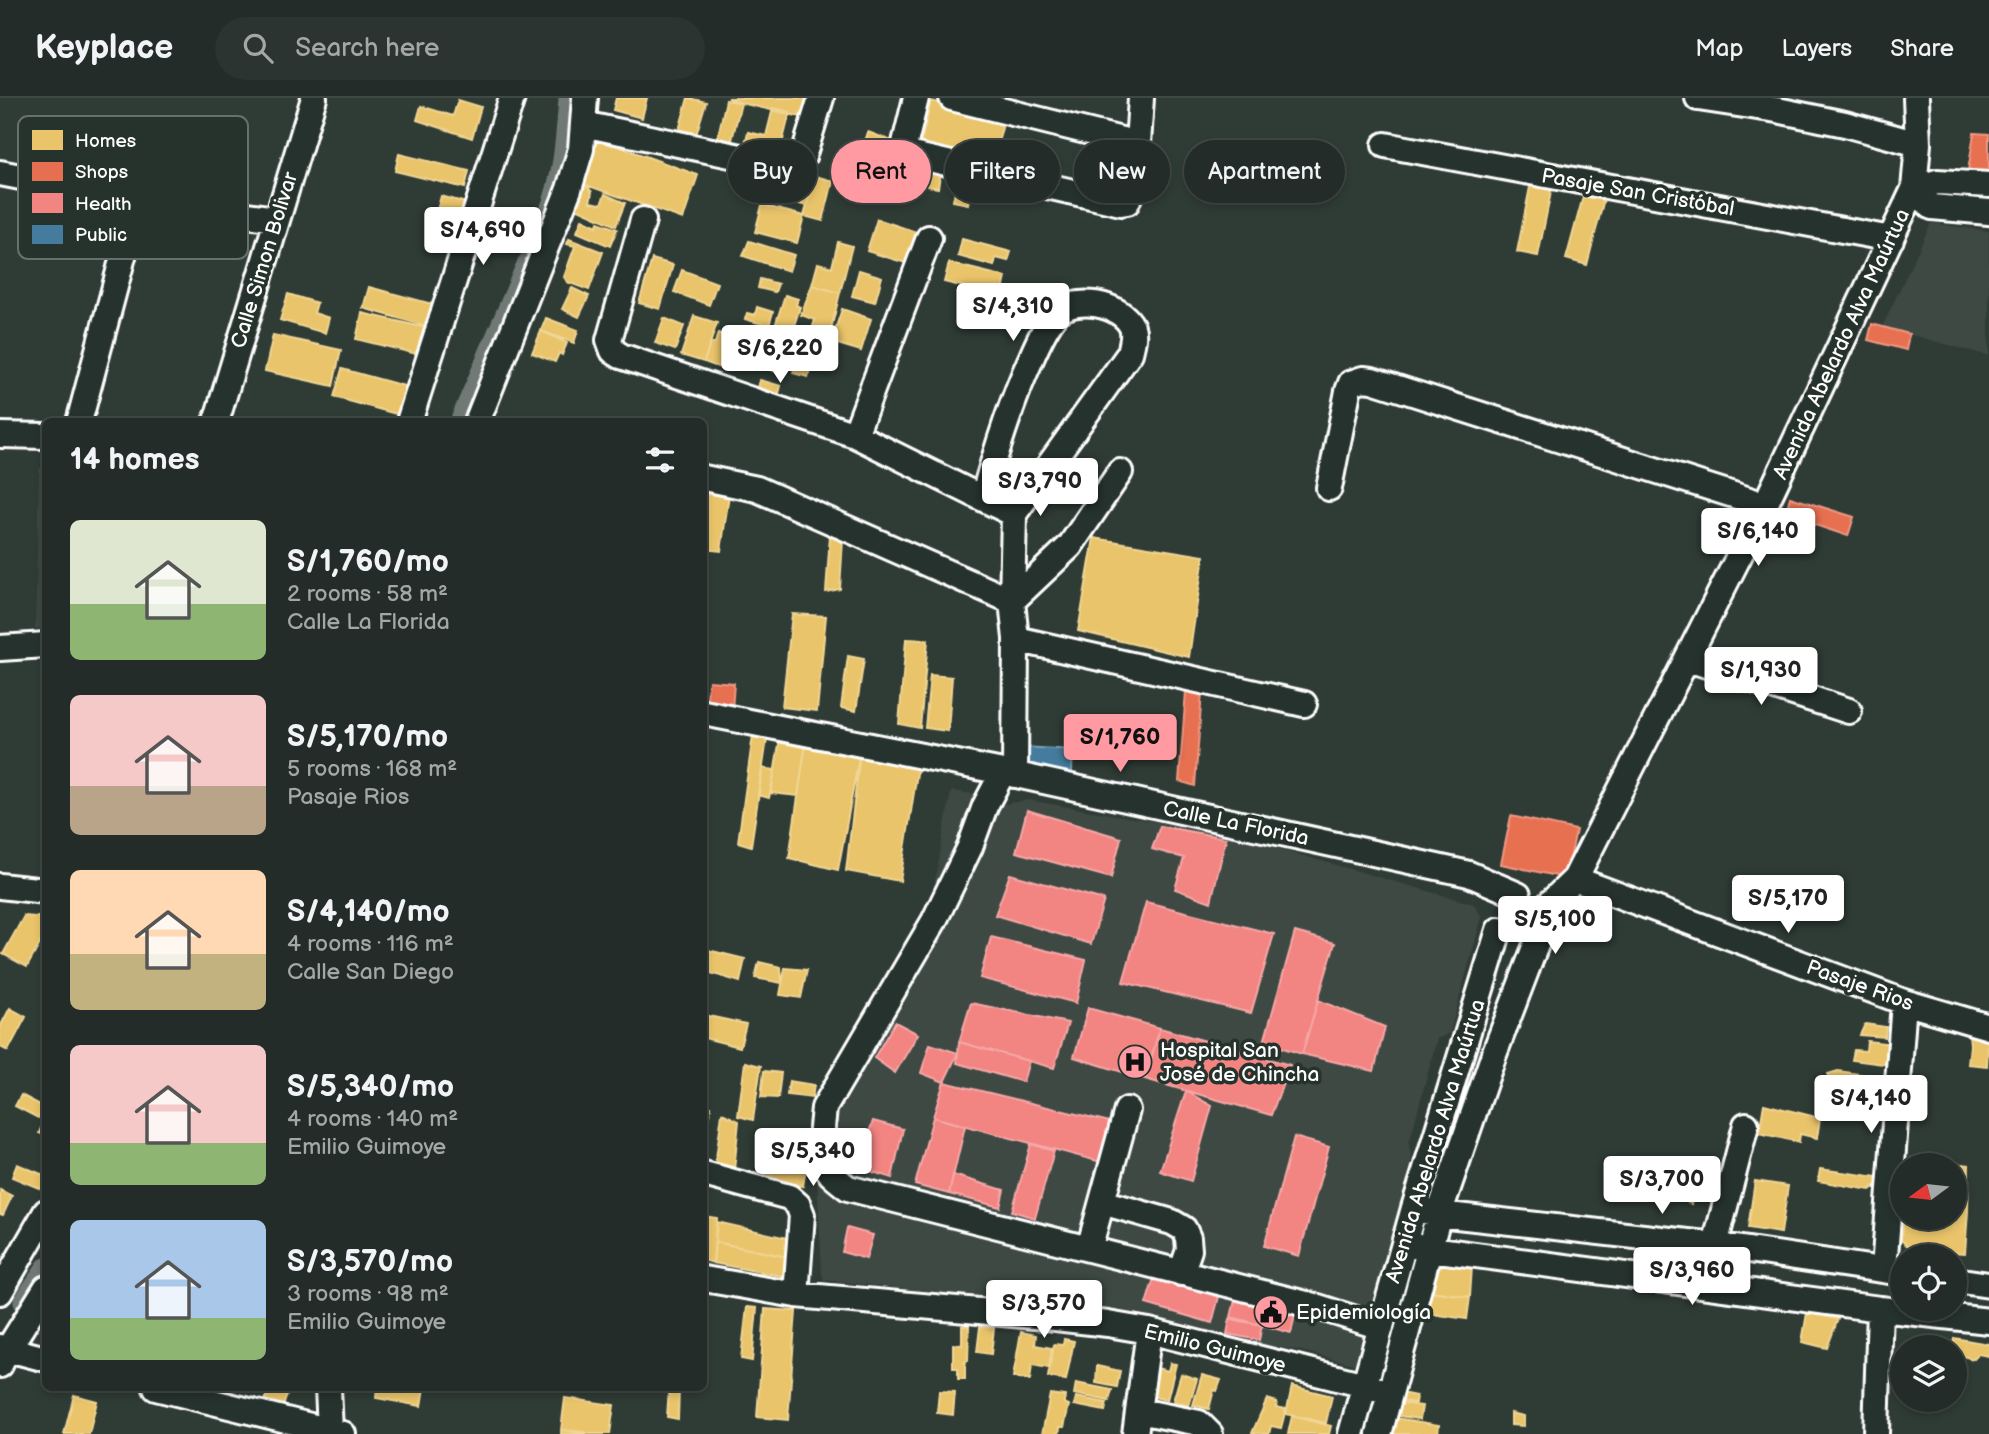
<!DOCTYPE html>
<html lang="en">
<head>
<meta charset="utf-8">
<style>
  body { margin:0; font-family:"Balsamiq Sans",sans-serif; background:#2b3430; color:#f1f3f6; height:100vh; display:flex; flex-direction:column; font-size:26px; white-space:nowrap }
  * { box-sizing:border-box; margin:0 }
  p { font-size:23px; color:#a3a7a8 }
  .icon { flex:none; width:38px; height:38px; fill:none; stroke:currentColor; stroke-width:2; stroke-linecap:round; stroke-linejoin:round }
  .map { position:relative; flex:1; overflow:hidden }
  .sheet { position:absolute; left:42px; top:320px; width:665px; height:973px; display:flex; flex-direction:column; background:#232c28; border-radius:10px; box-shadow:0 4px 10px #0003,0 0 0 2px #404845 }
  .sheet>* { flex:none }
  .hud { position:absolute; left:728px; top:42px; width:665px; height:63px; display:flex; gap:14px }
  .needle { width:46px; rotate:255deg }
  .buttons { position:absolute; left:1890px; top:1055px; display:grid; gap:14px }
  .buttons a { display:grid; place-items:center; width:77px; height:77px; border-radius:50%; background:#232c28; box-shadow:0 4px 10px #0003,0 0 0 2px #404845; font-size:35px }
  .price { position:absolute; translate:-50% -60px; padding:0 16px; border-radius:7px; background:#fff; color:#222; font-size:23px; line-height:46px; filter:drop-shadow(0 2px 4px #0008) }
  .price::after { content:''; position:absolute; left:50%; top:42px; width:21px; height:16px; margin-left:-10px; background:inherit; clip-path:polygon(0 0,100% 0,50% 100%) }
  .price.current { background:#ff9aa2; color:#111 }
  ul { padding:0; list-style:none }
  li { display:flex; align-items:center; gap:21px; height:175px; padding:0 28px }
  li span { display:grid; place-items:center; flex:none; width:196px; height:140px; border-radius:10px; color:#555 }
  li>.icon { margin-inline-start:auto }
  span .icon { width:84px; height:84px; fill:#fffc; stroke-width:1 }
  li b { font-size:30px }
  h2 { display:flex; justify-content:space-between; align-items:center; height:84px; padding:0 28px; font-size:30px }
  .pill { padding:0 24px; border-radius:32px; background:#232c28; box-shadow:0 4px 10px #0003,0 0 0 2px #404845; font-size:24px; line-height:63px }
  .pill.current { background:#ff9aa2; color:#111 }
  header { display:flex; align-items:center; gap:42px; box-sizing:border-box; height:98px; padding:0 35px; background:#232c28; border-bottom:2px solid #404845 }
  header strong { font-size:33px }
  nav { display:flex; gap:38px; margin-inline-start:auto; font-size:24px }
  .search { width:490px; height:63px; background:#2b3430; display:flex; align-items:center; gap:18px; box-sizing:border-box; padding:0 24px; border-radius:38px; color:#a3a7a8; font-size:26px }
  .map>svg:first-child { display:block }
</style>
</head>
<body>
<header>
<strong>Keyplace</strong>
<div class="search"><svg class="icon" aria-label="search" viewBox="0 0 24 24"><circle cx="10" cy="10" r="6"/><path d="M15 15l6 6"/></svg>Search here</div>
<nav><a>Map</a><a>Layers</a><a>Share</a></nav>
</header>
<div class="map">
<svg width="1989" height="1336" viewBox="0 0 1989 1336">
  <rect width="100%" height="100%" fill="#2f3b35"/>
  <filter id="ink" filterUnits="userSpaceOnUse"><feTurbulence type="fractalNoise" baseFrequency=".0143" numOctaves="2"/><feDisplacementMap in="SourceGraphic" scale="14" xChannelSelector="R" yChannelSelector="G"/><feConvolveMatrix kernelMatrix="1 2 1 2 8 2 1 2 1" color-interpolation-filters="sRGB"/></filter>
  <g filter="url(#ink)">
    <path fill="#3c4842" d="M1931 125 1989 133V258L1882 229Z
      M39 370H46L45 531 35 530Z
      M951 693 983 697 998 707 1028 702 1204 732 1234 738 1474 806 1482 819 1450 935 1437 941 1409 1046 1412 1061 1357 1267 1297 1252 1231 1242 1139 1217 824 1182 822 1177 814 1024 827 987 871 900 931 805Z"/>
    <path fill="#e9c46a" stroke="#f0d697" stroke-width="2" d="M616 0H647L642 20 613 12Z
      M688 0 706 4 696 37 679 32Z
      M728 0H815L810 21 741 5Z
      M458 2 481 9 472 40 417 22 421 8 453 18Z
      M726 2 741 5 731 46 717 42Z
      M931 3 1004 22 991 71 919 53Z
      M773 10 790 14 779 58 744 49 748 34 766 38Z
      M868 34 900 46 892 67 861 56Z
      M598 41 698 77 683 121 583 86Z
      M399 56 469 73 465 90 395 73Z
      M917 67 941 71 938 90 913 85Z
      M958 77 973 80 968 106 953 103Z
      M815 78 833 83 823 123 804 118Z
      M1531 84 1552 89 1538 158 1517 154Z
      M586 87 592 94 590 104 601 106 605 96 625 105 616 128 576 110Z
      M788 89 810 96 807 108 784 102Z
      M1584 95 1604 101 1587 167 1566 161Z
      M441 98 466 105 461 122 436 116Z
      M762 107 804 118 797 145 755 134Z
      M582 121 597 128 598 124 617 131 610 148 577 134Z
      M877 121 919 135 909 166 867 153Z
      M569 141 603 154 589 192 567 184 564 179 575 148 567 146Z
      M962 141 1011 154 1008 163 996 160 994 168 958 158Z
      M749 143 794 157 789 173 743 158Z
      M838 144 852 148 840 195 812 187 818 165 832 169Z
      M652 161 673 167 660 211 639 205Z
      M949 165 1006 179 1002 198 944 184Z
      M682 172 717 185 709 207 674 194Z
      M859 172 882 179 875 204 852 198Z
      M760 181 778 186 775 194 758 190Z
      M812 187 840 195 828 243 810 237 815 222 801 217Z
      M369 189 432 206 426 228 363 210Z
      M572 190 589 198 579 219 562 211Z
      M288 196 317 205 314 215 329 220 325 235 280 222Z
      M785 197 798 201 796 207 800 209 791 237 774 231Z
      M757 209 773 214 769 228 745 221 747 215 755 217Z
      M842 211 871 221 861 253 831 244Z
      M362 215 427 230 421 257 356 241Z
      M694 218 717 225 704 264 681 257Z
      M546 220 578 232 574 245 541 233Z
      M664 220 684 228 675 252 655 245Z
      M541 233 567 245 562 257 559 255 555 264 532 255Z
      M718 235 740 243 736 255 732 254 726 272 704 264 711 244 715 245Z
      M273 237 341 252 333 288 265 273Z
      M762 252 787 254 779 275 757 267Z
      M797 259 813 263 808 279 793 275Z
      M342 271 408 289 400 317 334 299Z
      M760 282 781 288 778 299 757 293Z
      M704 396 729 397 721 453 704 451Z
      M830 437 843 441 840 491 826 494Z
      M1094 440 1204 458 1189 559 1078 533Z
      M792 516 826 518 817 613 782 609Z
      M906 541 928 542 920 630 899 626Z
      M848 558 864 561 856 613 841 610Z
      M930 577 952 579 948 633 925 630Z
      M704 627H708L704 651Z
      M753 637 767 641 751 748 738 744Z
      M780 640 806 644 798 698 771 695Z
      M806 644 860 654 838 772 789 760Z
      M860 654 918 669 900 783 846 773Z
      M762 670 775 672 769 700 758 697Z
      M24 818 46 820V835L27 869 3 856Z
      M704 851 745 861 740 884 704 873Z
      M759 864 781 869 782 885 755 880Z
      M785 870 807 872 801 900 780 897Z
      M10 910 26 919 8 953 0 949V929Z
      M704 917 746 926 740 949 704 940Z
      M1865 926 1886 929 1885 939 1860 937Z
      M1968 926 1989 935 1987 968 1968 966 1970 947Z
      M1867 943 1894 946 1890 967 1852 962 1854 952 1866 953Z
      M745 964 761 968 753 1022 738 1018Z
      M764 973 781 975 778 1000 761 999Z
      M1838 973 1887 980 1884 993 1828 983V976Z
      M789 983 814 987 812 1000 787 997Z
      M1846 991 1889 996 1888 1021 1828 1008 1827 998H1845Z
      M21 997 44 1009 38 1020 15 1008Z
      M1764 1006 1820 1020 1817 1040 1800 1036 1799 1044 1759 1035Z
      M704 1007 711 1008 706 1034H704Z
      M722 1015 739 1023 734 1072 715 1068Z
      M44 1023 46 1024V1038L39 1035Z
      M769 1048 809 1053 803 1088 764 1080Z
      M1911 1060 1969 1067 1968 1113 1965 1155 1912 1152 1901 1142 1903 1120H1955V1068H1910Z
      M17 1066 46 1078V1093L12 1079Z
      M1686 1066 1702 1070 1691 1106 1677 1099Z
      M1820 1071 1878 1079 1877 1087 1870 1092 1818 1083Z
      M1755 1083 1788 1088 1781 1135 1748 1130Z
      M0 1092 12 1098 3 1117 0 1116Z
      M704 1118 717 1120 713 1165 704 1162Z
      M717 1124 796 1142 797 1161 715 1144Z
      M715 1144 797 1161 791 1180 713 1165Z
      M1449 1164 1472 1168 1470 1199 1432 1193 1436 1171Z
      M1432 1193 1470 1199 1467 1221 1425 1215Z
      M747 1209 757 1210 752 1263 741 1261Z
      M765 1211 796 1213 788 1322 757 1319Z
      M1807 1215 1838 1221 1827 1250 1802 1244Z
      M962 1228H969L968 1263 965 1264V1281H958V1270H953V1246L962 1247Z
      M980 1229 994 1230 991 1256 977 1254Z
      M1021 1234 1036 1237 1035 1247 1052 1250 1049 1270 1032 1267 1030 1282 1013 1279Z
      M1927 1240 1952 1244V1250H1910L1918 1241Z
      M1954 1240 1989 1246V1258L1978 1256 1973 1261 1955 1256V1250H1953Z
      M1064 1241 1074 1243 1066 1282 1048 1279 1054 1246 1063 1247Z
      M1170 1265 1176 1266 1167 1302 1150 1298 1157 1270 1168 1273Z
      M1891 1266 1902 1267V1280L1890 1278Z
      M1097 1268 1120 1273 1117 1289 1096 1285Z
      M1181 1276 1197 1281 1189 1308 1173 1303Z
      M1202 1277 1221 1282 1217 1293 1214 1292 1209 1311 1193 1307Z
      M1076 1285 1112 1292 1109 1303 1074 1296Z
      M1292 1288 1332 1298 1326 1325 1286 1316Z
      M269 1290H289L281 1315 263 1309Z
      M377 1290H424L421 1308 376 1300Z
      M669 1290H679L678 1321 667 1319Z
      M939 1293 955 1294 953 1317 937 1315Z
      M1396 1294 1416 1298 1415 1305 1395 1302Z
      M1050 1296 1065 1298 1064 1305 1069 1307 1064 1329H1060L1059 1336H1042Z
      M74 1297 97 1303 89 1336H64Z
      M1076 1299 1107 1305 1105 1313 1074 1307Z
      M565 1300 614 1307 610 1336H591L561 1332Z
      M1267 1301 1277 1304 1276 1309 1286 1311 1281 1330 1271 1328 1269 1336 1252 1335Z
      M1394 1304 1422 1308 1420 1321 1392 1317Z
      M1511 1315 1524 1318V1328L1511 1327Z
      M1292 1318 1331 1328 1329 1336H1288Z
      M1395 1320 1439 1327 1438 1336H1393Z
      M561 1332 585 1334V1336H561Z"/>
    <path fill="#e76f51" stroke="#ee9a85" stroke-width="2" d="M1974 35 1989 36V77L1968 73Z
      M1872 226 1909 236 1906 252 1868 242Z
      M1790 399 1854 419 1848 438 1785 417Z
      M709 583 734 585 732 612 706 609Z
      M1186 593 1202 594 1195 688 1179 683Z
      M1511 718 1576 732 1566 780 1501 766Z"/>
    <path fill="#f28482" stroke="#f6a9a8" stroke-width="2" d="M1027 712 1121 740 1111 780 1016 754Z
      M1160 728 1226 740 1211 804 1175 791 1184 760 1152 751Z
      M1010 776 1104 802 1091 846 995 817Z
      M1146 804 1274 836 1251 915 1123 884Z
      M1295 834 1335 845 1302 956 1264 944Z
      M991 839 1086 862 1076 905 980 880Z
      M1318 902 1385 929 1374 973 1302 956Z
      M971 905 1068 925 1054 970 959 944Z
      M1088 910 1160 930 1145 981 1074 959Z
      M895 924 918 936 895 975 874 960Z
      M1160 930 1290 967 1271 1017 1145 981Z
      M959 944 1029 963 1023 984 957 965Z
      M930 946 958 955 944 984 921 975Z
      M944 984 1110 1024 1101 1064 933 1019Z
      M1186 993 1212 1008 1191 1083 1160 1073Z
      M933 1019 965 1028 949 1096 915 1087Z
      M873 1023 903 1031 892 1080 857 1069Z
      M1294 1039 1329 1049 1299 1158 1264 1148Z
      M1031 1046 1054 1053 1035 1120 1012 1113Z
      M953 1077 1004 1092 1000 1109 949 1096Z
      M847 1130 873 1137 866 1161 842 1154Z
      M1155 1177 1220 1195 1212 1225 1146 1206Z
      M1235 1202 1295 1217 1291 1235 1231 1219Z
      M1230 1221 1262 1227 1259 1242 1227 1236Z"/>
    <path fill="#457b9d" stroke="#7da3ba" stroke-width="2" d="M1023 649 1073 652 1072 674 1021 671Z"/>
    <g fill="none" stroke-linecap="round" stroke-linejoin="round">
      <path stroke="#707975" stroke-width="21" d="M549 115C564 79 566 38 569 0
        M460 324 528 164
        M24 1204 46 1170"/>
      <g stroke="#fff" stroke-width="30">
        <path id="minor" d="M916 0 905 45 907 53 912 57 1121 105 1127 104 1130 96 1138 46 1141 0
          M952 0 1138 46
          M1698 0 1777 12 1845 26 1918 46
          M583 26 788 69 796 66 803 59 821 0
          M1385 47 1891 141
          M0 75 138 102 276 121
          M1914 91 1932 109 1989 114
          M1914 91 1937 84 1989 87
          M643 122 609 242 613 253 621 258 855 337 1014 416
          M79 324 138 102
          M216 324 314 0
          M409 324 512 0
          M477 324 569 91 581 51 585 0
          M0 337 46 338
          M855 337 929 140
          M704 380 757 391 1012 503 1070 448 1120 374
          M1329 390 1348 293 1351 285 1363 281 1372 282 1765 407
          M983 400C996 353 1010 307 1030 263 1037 247 1045 228 1056 216 1075 197 1121 205 1132 229 1135 237 1132 247 1130 255L1014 416 1012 503 1016 541 1015 677
          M1016 541 1304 606
          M0 550 46 547
          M1688 561 1849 613
          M704 615 1003 674 1469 776 1518 797
          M1003 674 985 708 970 749 934 823 824 1010C822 1031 817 1058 831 1076 836 1081 843 1086 848 1090L1318 1209 1381 1229
          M1575 781 1904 904 1989 929
          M0 788 46 793
          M1545 810 1575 781 1765 407 1914 91 1918 46 1916 0
          M704 1076 789 1099 798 1107 802 1117 796 1197
          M1102 1104 1172 1124 1184 1131 1188 1140 1189 1152 1181 1175
          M1424 1113 1439 1116 1715 1147 1902 1175
          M1405 1145 1431 1151 1880 1211 1989 1223
          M1715 1147 1746 1027
          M1089 1151 1127 1012
          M1884 1172 1904 904
          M704 1181 796 1197 1047 1219 1108 1226 1149 1233 1365 1287 1390 1296
          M1955 1182 1989 1187
          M0 1194 46 1114
          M0 1249 46 1261
          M0 1267 8 1251 46 1190
          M156 1290 343 1336
          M328 1290 330 1333
          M1139 1313 1199 1325 1210 1336
          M1135 1336 1149 1233
          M1351 1336 1414 1110 1499 832
          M1379 1336 1439 1116 1493 959 1537 844
          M1876 1336 1880 1211"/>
      </g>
      <use href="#minor" stroke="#26332d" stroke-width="24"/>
    </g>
  </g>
  <defs>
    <g id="hospital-disc" transform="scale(1.75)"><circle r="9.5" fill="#ff9aa2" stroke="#26332d"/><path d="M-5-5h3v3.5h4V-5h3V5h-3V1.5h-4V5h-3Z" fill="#111"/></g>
    <g id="civic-disc" transform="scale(1.75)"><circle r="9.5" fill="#ff9aa2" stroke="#26332d"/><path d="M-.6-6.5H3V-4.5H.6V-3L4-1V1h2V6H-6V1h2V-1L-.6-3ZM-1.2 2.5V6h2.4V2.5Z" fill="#111"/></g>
  </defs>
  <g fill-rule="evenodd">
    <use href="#hospital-disc" x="1135" y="964"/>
    <use href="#civic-disc" x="1271" y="1214"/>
  </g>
  <g text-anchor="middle" stroke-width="7" stroke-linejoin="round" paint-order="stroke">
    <g font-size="21" fill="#fff" stroke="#26332d">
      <text transform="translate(1638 94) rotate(10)" y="7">Pasaje San Cristóbal</text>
      <text transform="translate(264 162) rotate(-73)" y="7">Calle Simon Bolivar</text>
      <text transform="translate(1841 246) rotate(-65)" y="7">Avenida Abelardo Alva Maúrtua</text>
      <text transform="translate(1236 725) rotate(12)" y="7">Calle La Florida</text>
      <text transform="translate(1860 887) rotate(20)" y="7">Pasaje Rios</text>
      <text transform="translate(1435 1043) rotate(-73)" y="7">Avenida Abelardo Alva Maúrtua</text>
      <text transform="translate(1215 1250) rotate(14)" y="7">Emilio Guimoye</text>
    </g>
    <g font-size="21" fill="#fff" stroke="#26332d" text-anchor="start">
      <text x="1160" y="959">Hospital San<tspan x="1160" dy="24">José de Chincha</tspan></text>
      <text x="1296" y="1221">Epidemiología</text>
    </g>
  </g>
  <rect x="18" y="18" width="230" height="143" rx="10" fill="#26332d" stroke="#67706c" stroke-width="2"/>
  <rect x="32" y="32" width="31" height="20" fill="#e9c46a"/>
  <rect x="32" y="64" width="31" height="19" fill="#e76f51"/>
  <rect x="32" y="95" width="31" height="20" fill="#f28482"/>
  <rect x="32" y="127" width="31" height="19" fill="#457b9d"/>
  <g font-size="19" fill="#fff">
    <text x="75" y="49">Homes</text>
    <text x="75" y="80">Shops</text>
    <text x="75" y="112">Health</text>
    <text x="75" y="143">Public</text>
  </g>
</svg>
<div class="buttons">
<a><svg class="needle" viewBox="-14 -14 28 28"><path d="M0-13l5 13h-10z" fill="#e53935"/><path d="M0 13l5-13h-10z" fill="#a3a7a8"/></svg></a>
<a><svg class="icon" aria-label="locate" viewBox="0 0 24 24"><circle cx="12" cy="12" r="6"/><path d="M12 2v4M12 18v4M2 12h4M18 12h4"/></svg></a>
<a><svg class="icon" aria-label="layers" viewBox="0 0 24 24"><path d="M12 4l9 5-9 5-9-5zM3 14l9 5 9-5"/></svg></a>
</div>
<b class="price" style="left:483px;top:169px">S/4,690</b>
<b class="price" style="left:1013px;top:245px">S/4,310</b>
<b class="price" style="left:780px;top:287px">S/6,220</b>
<b class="price" style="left:1040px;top:420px">S/3,790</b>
<b class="price" style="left:1758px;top:470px">S/6,140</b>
<b class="price" style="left:1761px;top:609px">S/1,930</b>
<b class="price current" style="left:1120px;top:676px">S/1,760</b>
<b class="price" style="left:1788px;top:837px">S/5,170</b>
<b class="price" style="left:1555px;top:858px">S/5,100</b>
<b class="price" style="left:1871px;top:1037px">S/4,140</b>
<b class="price" style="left:813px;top:1090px">S/5,340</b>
<b class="price" style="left:1662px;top:1118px">S/3,700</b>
<b class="price" style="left:1692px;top:1209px">S/3,960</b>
<b class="price" style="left:1044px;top:1242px">S/3,570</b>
<div class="hud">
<a class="pill">Buy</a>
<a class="pill current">Rent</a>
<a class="pill">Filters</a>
<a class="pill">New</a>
<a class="pill">Apartment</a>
</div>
<section class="sheet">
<h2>14 homes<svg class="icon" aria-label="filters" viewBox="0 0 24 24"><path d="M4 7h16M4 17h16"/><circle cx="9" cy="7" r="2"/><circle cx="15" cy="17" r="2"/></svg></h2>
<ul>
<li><span style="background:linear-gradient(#dfe7d0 60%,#8fb573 0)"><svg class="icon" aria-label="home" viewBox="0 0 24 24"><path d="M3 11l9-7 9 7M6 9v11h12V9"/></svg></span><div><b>S/1,760/mo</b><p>2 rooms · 58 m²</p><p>Calle La Florida</p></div></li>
<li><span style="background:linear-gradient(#f6c9c9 65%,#b9a48a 0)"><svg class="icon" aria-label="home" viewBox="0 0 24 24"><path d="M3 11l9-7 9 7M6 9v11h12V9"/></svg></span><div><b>S/5,170/mo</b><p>5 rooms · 168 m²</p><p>Pasaje Rios</p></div></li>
<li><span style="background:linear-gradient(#ffd9b3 60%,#c2b280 0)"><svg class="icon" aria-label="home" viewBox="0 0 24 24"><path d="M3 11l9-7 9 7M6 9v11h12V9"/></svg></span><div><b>S/4,140/mo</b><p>4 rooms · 116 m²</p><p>Calle San Diego</p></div></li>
<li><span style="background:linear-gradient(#f6c9c9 70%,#8fb573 0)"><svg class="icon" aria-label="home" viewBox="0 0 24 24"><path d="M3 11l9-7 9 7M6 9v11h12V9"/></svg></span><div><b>S/5,340/mo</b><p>4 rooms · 140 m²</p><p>Emilio Guimoye</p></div></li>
<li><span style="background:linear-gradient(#a9c7e8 70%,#8fb573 0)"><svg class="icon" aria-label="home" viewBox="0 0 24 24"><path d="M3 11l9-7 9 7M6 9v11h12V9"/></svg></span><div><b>S/3,570/mo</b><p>3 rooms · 98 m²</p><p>Emilio Guimoye</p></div></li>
</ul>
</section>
</div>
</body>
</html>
